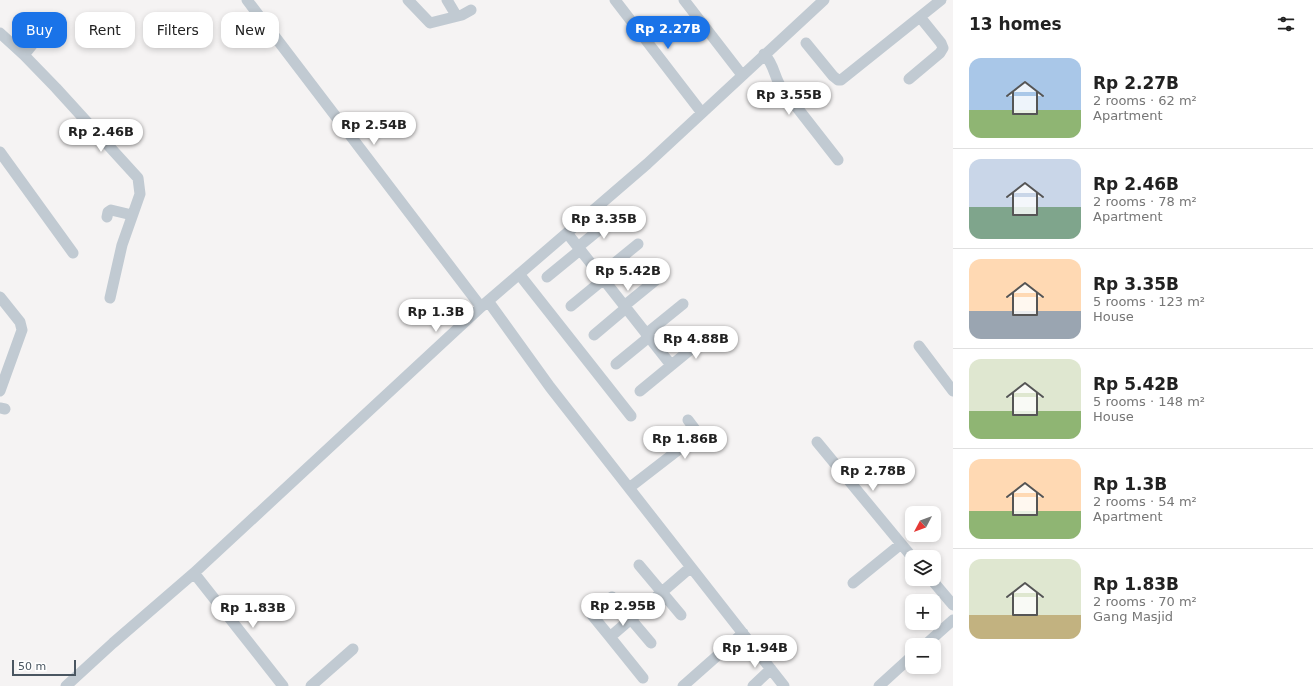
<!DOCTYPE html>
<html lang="en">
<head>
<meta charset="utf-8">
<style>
  body { margin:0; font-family:"DejaVu Sans",sans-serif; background:#f6f6f6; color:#222; height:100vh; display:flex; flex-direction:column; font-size:15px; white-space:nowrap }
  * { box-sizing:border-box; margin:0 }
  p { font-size:13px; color:#767676 }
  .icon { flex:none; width:22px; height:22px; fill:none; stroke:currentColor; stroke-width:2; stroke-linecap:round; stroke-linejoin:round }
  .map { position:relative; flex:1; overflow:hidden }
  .side { display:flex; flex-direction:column; background:#fff; width:360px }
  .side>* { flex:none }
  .hud { position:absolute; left:12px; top:12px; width:380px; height:36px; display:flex; gap:8px }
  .needle { width:26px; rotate:229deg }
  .tools { position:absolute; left:905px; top:506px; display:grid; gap:8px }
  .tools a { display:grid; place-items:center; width:36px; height:36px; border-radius:8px; background:#fff; box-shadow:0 2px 6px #0003; font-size:20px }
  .scale { position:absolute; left:12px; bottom:10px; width:64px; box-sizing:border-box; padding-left:4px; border:2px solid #4a5661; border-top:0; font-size:11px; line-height:14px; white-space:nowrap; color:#4a5661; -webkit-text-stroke:3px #fff; paint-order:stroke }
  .price { position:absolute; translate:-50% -34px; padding:0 9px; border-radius:14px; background:#fff; color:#222; font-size:13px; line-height:26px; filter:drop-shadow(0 1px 2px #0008) }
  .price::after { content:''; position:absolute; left:50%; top:24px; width:12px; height:9px; margin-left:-6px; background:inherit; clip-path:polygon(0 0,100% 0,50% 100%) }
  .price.active { background:#1a73e8; color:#fff }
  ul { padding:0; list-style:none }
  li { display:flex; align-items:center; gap:12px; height:100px; padding:0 16px }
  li+li { border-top:1px solid #e0e0e0 }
  li span { display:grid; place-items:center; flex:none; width:112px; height:80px; border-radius:12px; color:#555 }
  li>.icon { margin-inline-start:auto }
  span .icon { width:48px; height:48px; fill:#fffc; stroke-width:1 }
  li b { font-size:17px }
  h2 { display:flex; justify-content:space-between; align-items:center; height:48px; padding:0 16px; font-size:17px }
  .pill { padding:0 14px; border-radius:12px; background:#fff; box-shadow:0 2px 6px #0003; font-size:14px; line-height:36px }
  .pill.active { background:#1a73e8; color:#fff }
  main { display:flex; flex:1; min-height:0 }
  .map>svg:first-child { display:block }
</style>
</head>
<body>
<main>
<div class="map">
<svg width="953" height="686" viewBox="0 0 953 686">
  <rect width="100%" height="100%" fill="#f5f3f3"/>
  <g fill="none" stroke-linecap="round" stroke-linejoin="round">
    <path stroke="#c1cad2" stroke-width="11" d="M247 0 481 307
      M408 0 430 23 462 15 471 10
      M447 0 456 15
      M615 0 702 113
      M684 0 742 75
      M19 22 36 40 24 55
      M0 33 24 55 56 88 138 178 140 194 122 245 110 298
      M806 43 833 76 838 80H841L941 0
      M764 54C774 64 774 76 781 87L838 160
      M909 79 940 53 943 48 941 43 920 17
      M0 152 73 253
      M107 217 108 212 111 210 132 215
      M567 233 671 365
      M578 247 616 216
      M519 274 631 416
      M600 275 638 244
      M547 277 580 250
      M0 297 20 322 22 330 0 391
      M488 301 550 387 784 686
      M571 306 604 279
      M624 306 662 275
      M646 334 683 304
      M594 335 626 308
      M919 346 953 391
      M616 364 649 337
      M640 391 707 336
      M0 408 5 409
      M817 442 912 557
      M629 488 695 437 697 432 688 420
      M639 565 681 615
      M194 573 283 686
      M931 579 953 605
      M853 583 901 544
      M612 597 651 643
      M592 615 610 637
      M925 645 953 620
      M643 678 610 637 691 567
      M66 686 113 643 194 573 481 307 647 164 824 0
      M311 686 353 649
      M683 686 743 633
      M753 686 771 669
      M879 686 912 656"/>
  </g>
</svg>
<div class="tools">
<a><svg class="needle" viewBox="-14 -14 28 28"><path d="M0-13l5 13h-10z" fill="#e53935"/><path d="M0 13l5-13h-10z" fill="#767676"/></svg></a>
<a><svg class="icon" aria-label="layers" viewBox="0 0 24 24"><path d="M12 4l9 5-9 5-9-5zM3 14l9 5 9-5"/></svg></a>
<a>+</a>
<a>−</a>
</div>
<div class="scale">50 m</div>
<b class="price active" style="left:668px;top:50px">Rp 2.27B</b>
<b class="price" style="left:789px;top:116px">Rp 3.55B</b>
<b class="price" style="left:374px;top:146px">Rp 2.54B</b>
<b class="price" style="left:101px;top:153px">Rp 2.46B</b>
<b class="price" style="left:604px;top:240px">Rp 3.35B</b>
<b class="price" style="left:628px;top:292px">Rp 5.42B</b>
<b class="price" style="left:436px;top:333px">Rp 1.3B</b>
<b class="price" style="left:696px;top:360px">Rp 4.88B</b>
<b class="price" style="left:685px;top:460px">Rp 1.86B</b>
<b class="price" style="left:873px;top:492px">Rp 2.78B</b>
<b class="price" style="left:623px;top:627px">Rp 2.95B</b>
<b class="price" style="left:253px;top:629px">Rp 1.83B</b>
<b class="price" style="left:755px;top:669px">Rp 1.94B</b>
<div class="hud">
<a class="pill active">Buy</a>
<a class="pill">Rent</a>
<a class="pill">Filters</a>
<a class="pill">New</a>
</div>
</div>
<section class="side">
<h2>13 homes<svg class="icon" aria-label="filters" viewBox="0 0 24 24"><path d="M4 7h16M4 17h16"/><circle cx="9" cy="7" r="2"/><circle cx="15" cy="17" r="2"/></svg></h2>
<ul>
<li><span style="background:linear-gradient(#a9c7e8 65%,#8fb573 0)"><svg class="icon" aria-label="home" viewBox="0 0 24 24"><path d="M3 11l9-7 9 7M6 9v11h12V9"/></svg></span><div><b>Rp 2.27B</b><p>2 rooms · 62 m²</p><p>Apartment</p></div></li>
<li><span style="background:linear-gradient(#c9d6e8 60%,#7fa58c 0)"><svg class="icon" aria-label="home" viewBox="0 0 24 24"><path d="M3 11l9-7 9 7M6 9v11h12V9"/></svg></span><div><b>Rp 2.46B</b><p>2 rooms · 78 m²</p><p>Apartment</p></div></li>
<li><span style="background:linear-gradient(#ffd9b3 65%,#9aa5b1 0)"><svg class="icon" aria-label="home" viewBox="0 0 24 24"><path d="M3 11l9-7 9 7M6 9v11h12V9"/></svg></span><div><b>Rp 3.35B</b><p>5 rooms · 123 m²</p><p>House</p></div></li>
<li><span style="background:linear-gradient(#dfe7d0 65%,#8fb573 0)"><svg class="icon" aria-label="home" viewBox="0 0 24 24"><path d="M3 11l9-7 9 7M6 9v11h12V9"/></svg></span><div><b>Rp 5.42B</b><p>5 rooms · 148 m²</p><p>House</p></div></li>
<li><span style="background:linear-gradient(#ffd9b3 65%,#8fb573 0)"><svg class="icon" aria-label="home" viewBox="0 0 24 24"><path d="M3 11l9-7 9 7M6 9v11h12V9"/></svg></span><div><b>Rp 1.3B</b><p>2 rooms · 54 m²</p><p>Apartment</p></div></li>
<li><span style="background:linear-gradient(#dfe7d0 70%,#c2b280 0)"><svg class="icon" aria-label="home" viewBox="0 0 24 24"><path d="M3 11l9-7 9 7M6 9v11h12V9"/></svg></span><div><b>Rp 1.83B</b><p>2 rooms · 70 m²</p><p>Gang Masjid</p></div></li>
</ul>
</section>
</main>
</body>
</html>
